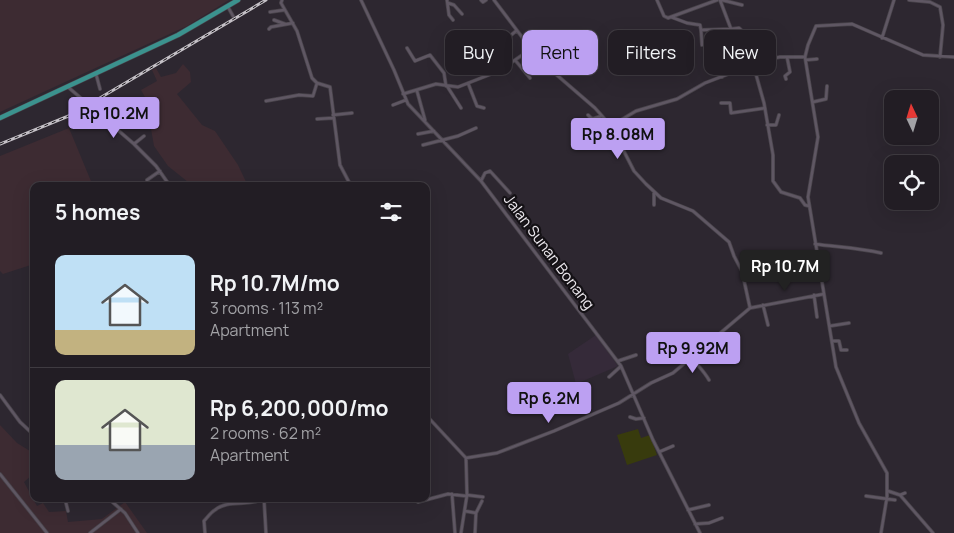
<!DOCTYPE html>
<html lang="en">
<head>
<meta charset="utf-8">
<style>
  body { margin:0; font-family:Manrope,sans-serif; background:#2e2a31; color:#f1f3f6; height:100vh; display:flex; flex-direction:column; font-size:19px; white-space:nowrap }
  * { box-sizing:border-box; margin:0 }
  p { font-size:16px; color:#a2a2a6 }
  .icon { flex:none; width:28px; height:28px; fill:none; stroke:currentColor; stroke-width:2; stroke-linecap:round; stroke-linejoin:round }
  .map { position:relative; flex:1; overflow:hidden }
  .panel { position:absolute; left:30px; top:182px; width:400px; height:320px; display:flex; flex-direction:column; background:#221d24; border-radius:10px; box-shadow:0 5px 20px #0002,0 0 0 1px #3f3b41 }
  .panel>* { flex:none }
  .hud { position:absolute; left:445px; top:30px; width:434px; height:45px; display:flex; gap:10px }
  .needle { width:32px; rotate:356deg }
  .tools { position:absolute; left:884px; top:90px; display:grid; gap:10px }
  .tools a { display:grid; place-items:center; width:55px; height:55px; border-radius:10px; background:#221d24; box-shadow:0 5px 20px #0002,0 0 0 1px #3f3b41; font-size:25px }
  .price { position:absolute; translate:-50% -42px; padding:0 11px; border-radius:5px; background:#bca0f2; color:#111; font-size:16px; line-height:32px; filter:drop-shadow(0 1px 2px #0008) }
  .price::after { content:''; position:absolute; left:50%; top:30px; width:15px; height:11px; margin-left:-8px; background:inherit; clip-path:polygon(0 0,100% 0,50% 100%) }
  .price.current { background:#222; color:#fff }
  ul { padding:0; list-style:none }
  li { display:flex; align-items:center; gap:15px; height:125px; padding:0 25px }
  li+li { border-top:1px solid #3f3b41 }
  li span { display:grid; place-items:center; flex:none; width:140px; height:100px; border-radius:10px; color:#555 }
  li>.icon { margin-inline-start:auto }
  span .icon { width:60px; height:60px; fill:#fffc; stroke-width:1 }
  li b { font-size:21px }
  h2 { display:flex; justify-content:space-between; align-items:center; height:60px; padding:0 25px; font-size:21px }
  .pill { padding:0 18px; border-radius:10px; background:#221d24; box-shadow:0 5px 20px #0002,0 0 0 1px #3f3b41; font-size:18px; line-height:45px }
  .pill.current { background:#bca0f2; color:#111 }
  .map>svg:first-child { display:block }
</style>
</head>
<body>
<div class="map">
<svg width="954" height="533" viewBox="0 0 954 533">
  <rect width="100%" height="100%" fill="#2d2730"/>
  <path fill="#352a39" d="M596 335 618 366 576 384 568 354Z"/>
  <path fill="#3d2b32" d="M0 0H229L187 26 0 112Z
    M183 64 190 72 191 82 177 94 202 125 215 131 238 165 248 186H193L168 166 154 146 148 112 150 106 141 90 157 81 152 70 156 68 161 77 176 73Z
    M69 128 93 186H34V264L3 274 0 271V156Z
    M0 425 17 443 30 451H34V473L24 482 37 506 43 503 49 512 66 511 68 522 102 519 125 502 147 533H0Z"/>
  <path fill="#383b0d" d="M638 429 641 438 650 435 657 455 627 465 617 435Z"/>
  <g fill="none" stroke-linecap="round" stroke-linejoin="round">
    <g stroke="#49444b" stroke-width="4">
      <path id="minor" d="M282 0 281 3 297 31 312 78 317 83 330 87 340 165 351 186
        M361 0 394 70 408 104 481 181 621 366 653 440 700 533
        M447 0 449 15 453 20
        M481 0 483 2 486 0
        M494 0 531 49 551 70 595 108 611 126 634 171 646 184 661 198 693 211 729 242 734 256 742 271 750 308
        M657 0 664 16 668 18 717 0
        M720 0 731 29 739 28 741 30 745 49 755 71 764 103 773 155V181L781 192 800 198 805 205 809 206
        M722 0 742 5
        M909 0 930 2 940 7 943 25 940 57
        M448 3 454 5 462 14
        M228 7 233 16
        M270 12 284 10
        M671 17 687 23 700 25 701 30 731 29
        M274 20 285 24
        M269 29 271 27 293 23
        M701 30 702 45
        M882 38 894 0
        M407 48 415 61 430 55 444 73 446 86
        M508 48 504 41 516 31
        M492 53 504 41
        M515 60 530 78
        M806 60 817 59
        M720 62 722 77
        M96 74 100 89
        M786 79 785 76 790 72 787 57
        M468 83 477 106 484 108
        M447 86 461 108
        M68 87 134 144 156 166 170 186
        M417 91 425 120
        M403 94 436 84 458 87 499 71 531 49
        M266 101 299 95 313 96 317 83
        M813 102 826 99 827 86
        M721 103H730L731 113 765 108
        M393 105 406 100
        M333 115 352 113
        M588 115 592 119 602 116
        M103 118C113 114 129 110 138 117
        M317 119 333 118
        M767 125H776L779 115
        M611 126 636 111 677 99 705 83 765 60 780 57H805
        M418 134 434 131
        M134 144 144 136
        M423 145 458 136 476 128
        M147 180 160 171
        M481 181 485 173 490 171 510 193
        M654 205V193
        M815 244C837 247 859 248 881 253
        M814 295 817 317
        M763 305 768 325
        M830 326 849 323
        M833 341H839L841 350H847
        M692 358C698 366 704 371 709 380
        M618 361 636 355
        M609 377 620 367
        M0 395 20 422 34 435
        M426 415 466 458 467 495 461 533
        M630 417 636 419 644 418
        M659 452 673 446
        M466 458 497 453 554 431 619 403 651 383 673 373 750 308 824 294
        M0 474 47 533
        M888 491 900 495 933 533
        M452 494 455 533
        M467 495 483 497
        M900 495 905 493
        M866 496 895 500
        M65 499 68 511
        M109 499 125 513 138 533
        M264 499 266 533
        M418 502 448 494 466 496
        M688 510 709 505
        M465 511 476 513 482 501
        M695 524 709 523 722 518
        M90 533 121 509
        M205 533 204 521C207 518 211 512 215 510 228 499 249 507 263 499
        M475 533 476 513
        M881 533 887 497V473L859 423 836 367 808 197 818 137 805 57 808 45 816 26 852 24 923 55 954 57"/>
    </g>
    <g stroke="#49444b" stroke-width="5.5">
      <path id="highway" d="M0 118 178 35 238 0"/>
    </g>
    <use href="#minor" stroke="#5f5763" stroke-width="2.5"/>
    <use href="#highway" stroke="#3b928e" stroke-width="4.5"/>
    <g stroke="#c4c0c6" stroke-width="3">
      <path id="rail" d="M0 144 71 115 266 0"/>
    </g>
    <use href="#rail" stroke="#141115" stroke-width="1" stroke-dasharray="4" stroke-linecap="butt"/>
  </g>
  <g text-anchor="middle" stroke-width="4.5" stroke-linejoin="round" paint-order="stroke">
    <g font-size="15" fill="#ece8ee" stroke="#141115">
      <text transform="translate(549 252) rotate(53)" y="5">Jalan Sunan Bonang</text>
    </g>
  </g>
</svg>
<div class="tools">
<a><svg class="needle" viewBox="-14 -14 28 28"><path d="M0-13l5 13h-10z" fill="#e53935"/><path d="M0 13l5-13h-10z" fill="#a2a2a6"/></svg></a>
<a><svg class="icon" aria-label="locate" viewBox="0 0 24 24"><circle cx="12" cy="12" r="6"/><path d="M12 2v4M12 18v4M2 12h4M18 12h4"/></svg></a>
</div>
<b class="price" style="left:114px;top:139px">Rp 10.2M</b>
<b class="price" style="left:618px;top:160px">Rp 8.08M</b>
<b class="price current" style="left:785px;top:292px">Rp 10.7M</b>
<b class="price" style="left:693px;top:374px">Rp 9.92M</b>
<b class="price" style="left:549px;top:424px">Rp 6.2M</b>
<div class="hud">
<a class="pill">Buy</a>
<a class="pill current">Rent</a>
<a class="pill">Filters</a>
<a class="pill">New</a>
</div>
<section class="panel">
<h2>5 homes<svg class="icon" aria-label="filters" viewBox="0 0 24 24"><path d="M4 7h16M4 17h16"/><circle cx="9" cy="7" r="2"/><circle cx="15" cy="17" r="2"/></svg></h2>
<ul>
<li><span style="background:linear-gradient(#bfe0f5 75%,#c2b280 0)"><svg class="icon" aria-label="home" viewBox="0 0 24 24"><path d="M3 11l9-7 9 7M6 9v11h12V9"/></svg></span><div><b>Rp 10.7M/mo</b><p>3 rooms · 113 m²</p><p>Apartment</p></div></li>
<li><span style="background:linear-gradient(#dfe7d0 65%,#9aa5b1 0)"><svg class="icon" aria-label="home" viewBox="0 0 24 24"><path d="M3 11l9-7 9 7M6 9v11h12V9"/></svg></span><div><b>Rp 6,200,000/mo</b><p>2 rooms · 62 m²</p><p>Apartment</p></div></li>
</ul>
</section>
</div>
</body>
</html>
